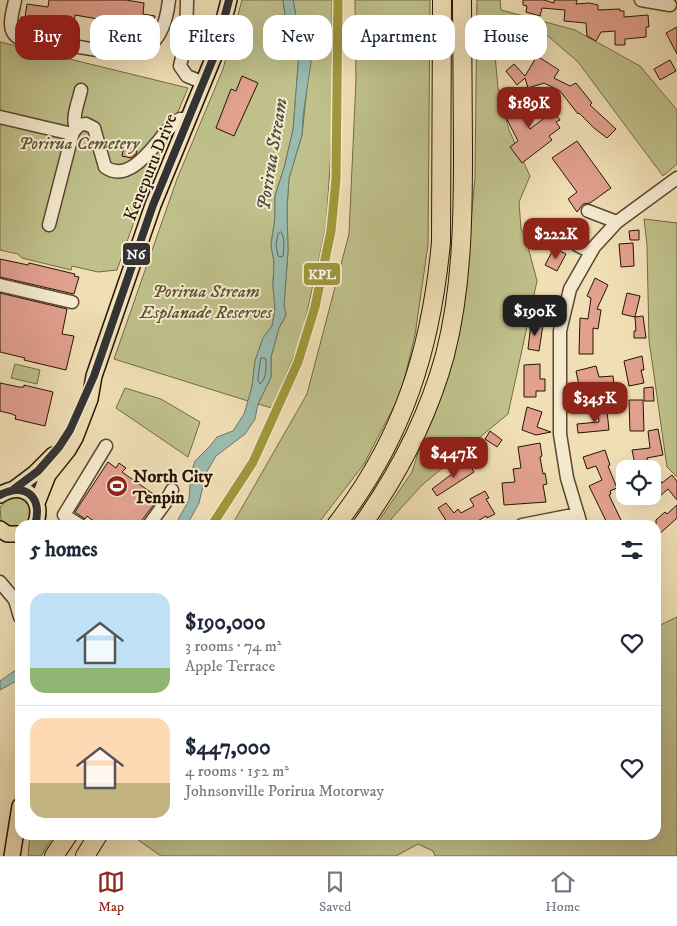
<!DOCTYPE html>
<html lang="en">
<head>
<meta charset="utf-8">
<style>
  body { margin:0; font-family:"IM FELL DW Pica",serif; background:#f6f6f7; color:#1f2937; height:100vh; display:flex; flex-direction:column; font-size:19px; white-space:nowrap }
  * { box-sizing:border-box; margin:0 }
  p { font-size:16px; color:#747a83 }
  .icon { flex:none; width:28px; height:28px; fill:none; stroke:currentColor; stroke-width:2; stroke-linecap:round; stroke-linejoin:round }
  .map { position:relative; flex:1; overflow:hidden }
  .side { position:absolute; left:15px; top:520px; width:646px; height:320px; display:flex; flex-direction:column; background:#fff; border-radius:15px; box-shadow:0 5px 20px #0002 }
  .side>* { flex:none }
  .banner { position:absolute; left:15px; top:15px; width:648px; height:45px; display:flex; gap:10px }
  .fabs { position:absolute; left:616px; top:460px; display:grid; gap:10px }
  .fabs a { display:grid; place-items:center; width:45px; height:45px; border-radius:10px; background:#fff; box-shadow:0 5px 20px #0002; font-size:25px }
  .price { position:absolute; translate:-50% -42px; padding:0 11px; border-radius:10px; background:#8f2418; color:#fff; font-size:16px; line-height:32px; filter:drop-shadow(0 1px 2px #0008) }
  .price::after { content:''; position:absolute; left:50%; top:30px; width:15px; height:11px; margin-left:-8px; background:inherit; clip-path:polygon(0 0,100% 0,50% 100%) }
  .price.current { background:#222; color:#fff }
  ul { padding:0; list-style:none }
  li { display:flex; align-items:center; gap:15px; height:125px; padding:0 15px }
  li+li { border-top:1px solid #e0e1e3 }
  li span { display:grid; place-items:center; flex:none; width:140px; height:100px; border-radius:15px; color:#555 }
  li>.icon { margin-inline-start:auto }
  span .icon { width:60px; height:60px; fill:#fffc; stroke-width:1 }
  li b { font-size:21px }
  h2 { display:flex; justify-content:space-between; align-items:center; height:60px; padding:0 15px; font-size:21px }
  .chip { padding:0 18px; border-radius:15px; background:#fff; box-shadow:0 5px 20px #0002; font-size:18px; line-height:45px }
  .chip.current { background:#8f2418; color:#fff }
  .tab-bar { display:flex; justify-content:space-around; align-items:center; height:70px; border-top:1px solid #e0e1e3; background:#fff; font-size:14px; color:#747a83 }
  .tab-bar a { display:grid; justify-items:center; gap:2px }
  .tab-bar .current { color:#8f2418 }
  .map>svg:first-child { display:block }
</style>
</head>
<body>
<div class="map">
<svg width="677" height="856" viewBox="0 0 677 856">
  <rect width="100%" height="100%" fill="#f0deb5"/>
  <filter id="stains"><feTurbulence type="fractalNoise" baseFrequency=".004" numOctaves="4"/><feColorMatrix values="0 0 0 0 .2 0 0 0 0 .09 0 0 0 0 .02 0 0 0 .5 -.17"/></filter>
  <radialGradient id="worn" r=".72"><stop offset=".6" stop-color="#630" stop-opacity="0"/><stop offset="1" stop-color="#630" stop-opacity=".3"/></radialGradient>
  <path fill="#bfc08a" stroke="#736a46" d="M242 0H283L285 15 297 39 299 54 293 130 284 168 275 196V218L271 245 274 262 273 286 275 309 272 326 263 338 255 361 252 387 248 401 114 359 177 179 223 69Z
    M293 0H332V136L326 227 301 339 272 408 258 404 271 377V357L279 328 286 315 284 306 288 251 287 208 289 178 302 135 311 47 296 16Z
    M355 0H430L428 245 415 335 401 393 364 464 317 525H232L307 394 349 234 356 80Z
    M477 0H500L501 10 575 30 640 66 677 110V164L663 176 578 62 548 36 493 33 498 88 509 130 530 176 519 202 521 229 526 239 537 281 508 414 422 485 392 518 389 525H376L412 472 463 310 475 177Z
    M0 42 188 88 147 185 117 270 98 272 72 266 71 270 22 258 18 254 0 250Z
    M644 219 677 223V477L667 467 649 340 647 245Z
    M15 364 40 370 37 384 11 378Z
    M125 388 161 399 200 422 188 457 116 408Z
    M20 496C32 504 35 514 25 525H20V527H10L1 520 0 507 8 498Z
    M677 617V856H435L433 851 418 844 396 856H161L131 835H656V627Z
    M30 835H54L41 856H28Z"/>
  <path fill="#9abcb0" stroke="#6c796a" d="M283 0H293L296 16 311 47V62L303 116 302 135 289 178 287 208 288 251 284 306 286 315 279 328 271 357V377L258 404 255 419 245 434 216 456 206 473 199 503 187 525H175L189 500 191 473 195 461 209 447 217 437 233 431 244 414 252 387 255 361 263 338 272 326 275 309 273 286 274 262 271 245 275 218V196L284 168 293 130 299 54 297 39 285 15Z
    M20 667V679L0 690V681Z"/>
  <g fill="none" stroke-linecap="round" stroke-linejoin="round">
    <path stroke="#606858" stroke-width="1" d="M281 232C285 237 284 249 283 256L280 257 278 256 276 245 278 234Z
      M261 358H264L266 359C266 368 267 378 260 384L258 381Z"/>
  </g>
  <path fill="#e2a08f" stroke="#271501" d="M49 0H126L144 3 143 14 155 16 153 26 98 17V19L75 15 74 26 60 24 58 36 21 30 19 26 21 17H25L27 4 48 7Z
    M523 0H544L554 3V0H577L576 4 589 3 598 5V10L620 9V11H624V17L648 15 649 27H646V37L625 39V45H615V31L601 32 596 41 587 36 586 23 564 21 565 10 542 8 540 16 526 12 527 6 523 5Z
    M677 27V54L666 33Z
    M537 56 559 70 554 78 570 86 576 83 592 103 590 105 616 129 607 138 594 128 579 113 578 114 560 91 544 83 528 88 525 78 517 85 506 71 514 64 525 76Z
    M670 60 676 71 660 80 654 69Z
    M242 76 258 83 234 136 216 128 231 89 236 91Z
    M513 97 530 129 543 119 540 115 550 107 560 120 556 122 560 128 549 136 552 140 522 163 510 147 518 141 497 100Z
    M577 141 611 188 590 203 583 204 577 212 568 199 577 192 552 158Z
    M124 147 137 151 136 154 131 158 122 156Z
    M639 230V240H630L629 231Z
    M633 243 634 266 621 267 619 244Z
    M554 248 566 254 557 271 545 265Z
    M0 259 28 265 29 263 75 274 74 276 79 277 74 294 0 277Z
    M595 278 608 285 597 309 601 310 598 329 593 328V354H579L580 318 588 319 591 298 587 296Z
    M0 293 67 309 62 334 74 336 66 370 24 360 25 358 0 352Z
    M627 293 640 296 635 317 622 314Z
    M643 316 646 338H634V331H636L635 317Z
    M531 323 543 325 539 351 528 349Z
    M642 356 644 370H641L644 383 629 386 624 361Z
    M540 364V379H545V391H536V397H524V365Z
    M596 366 599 377 613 376 614 385 601 386V391L581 394 576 371Z
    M0 383 19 387H24V385L53 392 45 426 15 419 16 416 12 414 0 411Z
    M653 387 654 401H644V388Z
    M629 400H643L644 431H630Z
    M527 407 542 412 537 427 551 432 536 435 522 430Z
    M607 411 609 430 578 433 577 424 599 422 598 412Z
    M658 429 663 455 647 458 648 469H636L632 450 650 448 648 431Z
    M490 431 502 440 497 447 485 439Z
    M540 443 542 456 540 457 543 474 545 473 547 484 543 485 546 502 504 505 502 483 515 482 513 469 521 468 518 447Z
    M605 450 610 465 608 466 617 488 610 491 611 494 609 495 621 520 612 525H608L589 486 602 480 596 466 587 469 583 457Z
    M108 462 116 468 119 463 126 468 122 472 159 498 142 520 141 525H99L87 516 85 519 75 512Z
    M468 462 474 472 437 496 432 489Z
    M672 475 677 481V500L668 489 652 503V484L657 480H660L662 483Z
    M485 491 489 498 486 499 495 514 487 518 486 516 471 525H449L438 508 446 503 454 513 458 509 461 513 474 506 470 499Z
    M677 505V518L656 537V520L665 512 667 514Z"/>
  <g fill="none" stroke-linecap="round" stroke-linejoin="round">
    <g stroke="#59472e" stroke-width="15">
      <path id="minor" d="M15 0C13 12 6 29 17 37 37 43 58 44 79 47 128 55 162 63 169 0
        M187 0 186 40 180 66 187 76 204 83
        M641 0 670 5
        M0 117 72 134
        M76 128C71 119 79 100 81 90
        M588 211 617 222
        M49 225 73 132 79 125 86 124 94 128 105 167C129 184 153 147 166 132 170 127 175 123 180 119H189
        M577 245 591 252
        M0 285 72 302
        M80 525 64 515 106 446
        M149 525 165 503 172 490
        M522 525 578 514
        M581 525 567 478 560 434V331L570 289 594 247 617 222 677 178
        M0 582 15 600 20 617"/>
    </g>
    <g stroke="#271501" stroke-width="18">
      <path id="major" d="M14 489 34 474 53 455
        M0 495C24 479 46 500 35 525
        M37 503 48 475 68 450 75 438 90 399 94 376 153 205 215 54 229 0
        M0 529 7 534H20
        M12 856 20 806"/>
    </g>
    <g stroke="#271501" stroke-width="20">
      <path id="highway" d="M336 525C403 439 431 350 441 242L442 0
        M362 525C399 473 428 417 445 355 462 289 463 220 463 152 463 101 462 51 462 0
        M54 856 68 835
        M85 856 98 835"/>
    </g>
    <use href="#minor" stroke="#f5eacf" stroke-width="12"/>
    <use href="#major" stroke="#f0deb5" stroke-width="15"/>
    <use href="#highway" stroke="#f0deb5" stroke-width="18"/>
    <g stroke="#f5eacf" stroke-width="11">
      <path id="bus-1" d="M14 489 38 471 59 447 70 430 94 376 153 205 215 54 229 0
        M0 495C26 482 43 497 35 525"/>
    </g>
    <use href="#bus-1" stroke="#333" stroke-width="8"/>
    <g stroke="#f5eacf" stroke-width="12">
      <path id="rail-1" d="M212 525 253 462 298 362 315 307 331 231 336 179 338 0"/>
    </g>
    <use href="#rail-1" stroke="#a0993a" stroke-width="9"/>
  </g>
  <defs>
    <g id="stadium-disc" transform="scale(1.125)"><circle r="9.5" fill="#8f2418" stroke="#f5eacf"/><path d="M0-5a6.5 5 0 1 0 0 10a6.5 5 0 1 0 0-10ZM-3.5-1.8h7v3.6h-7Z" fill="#fff"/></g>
  </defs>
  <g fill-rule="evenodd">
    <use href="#stadium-disc" x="117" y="486"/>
  </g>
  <g text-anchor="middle" stroke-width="4" stroke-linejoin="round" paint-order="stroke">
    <g font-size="18" font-style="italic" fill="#5c5131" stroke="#f5eacf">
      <text x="79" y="149">Porirua Cemetery</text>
      <text x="206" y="297">Porirua Stream<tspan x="206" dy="21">Esplanade Reserves</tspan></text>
    </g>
    <g font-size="18" fill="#271501" stroke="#f5eacf">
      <text transform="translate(150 167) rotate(-68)" y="6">Kenepuru Drive</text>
    </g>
    <g font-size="18" font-weight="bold" fill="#271501" stroke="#f5eacf" text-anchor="start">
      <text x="133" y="482">North City<tspan x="133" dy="21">Tenpin</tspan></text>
    </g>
    <g font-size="19" font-style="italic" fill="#4f4f3e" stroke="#f5eacf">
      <text transform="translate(271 154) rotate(-81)" y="7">Porirua Stream</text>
    </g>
  </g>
  <g stroke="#f5eacf" stroke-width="2">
    <rect x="122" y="242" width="29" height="24" rx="5" fill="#333"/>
    <rect x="303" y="262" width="38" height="24" rx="5" fill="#a0993a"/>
  </g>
  <g font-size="14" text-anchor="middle" font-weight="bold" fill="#fff">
    <text x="136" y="259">N6</text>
    <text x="322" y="279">KPL</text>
  </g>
  <rect width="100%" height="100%" filter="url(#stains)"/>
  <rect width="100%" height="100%" fill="url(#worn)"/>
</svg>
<div class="fabs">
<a><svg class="icon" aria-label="locate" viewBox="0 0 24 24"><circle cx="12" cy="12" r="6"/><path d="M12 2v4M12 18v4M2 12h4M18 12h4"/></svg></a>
</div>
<b class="price" style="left:529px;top:129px">$189K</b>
<b class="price" style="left:556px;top:260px">$222K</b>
<b class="price current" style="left:535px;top:337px">$190K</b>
<b class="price" style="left:595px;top:424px">$345K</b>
<b class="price" style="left:454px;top:479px">$447K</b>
<div class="banner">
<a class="chip current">Buy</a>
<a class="chip">Rent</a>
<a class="chip">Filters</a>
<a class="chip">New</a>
<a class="chip">Apartment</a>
<a class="chip">House</a>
</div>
<section class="side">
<h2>5 homes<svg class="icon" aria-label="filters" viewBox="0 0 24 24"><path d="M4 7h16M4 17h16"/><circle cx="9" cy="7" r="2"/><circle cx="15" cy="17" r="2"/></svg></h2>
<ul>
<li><span style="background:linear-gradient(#bfe0f5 75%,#8fb573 0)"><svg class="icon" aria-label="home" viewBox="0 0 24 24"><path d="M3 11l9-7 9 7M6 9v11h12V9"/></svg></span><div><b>$190,000</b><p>3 rooms · 74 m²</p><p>Apple Terrace</p></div><svg class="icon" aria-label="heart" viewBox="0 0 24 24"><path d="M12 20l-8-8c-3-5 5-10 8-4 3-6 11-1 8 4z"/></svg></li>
<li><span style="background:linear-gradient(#ffd9b3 65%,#c2b280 0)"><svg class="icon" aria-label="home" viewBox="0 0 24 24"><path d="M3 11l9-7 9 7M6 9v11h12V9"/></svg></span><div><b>$447,000</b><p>4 rooms · 152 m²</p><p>Johnsonville Porirua Motorway</p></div><svg class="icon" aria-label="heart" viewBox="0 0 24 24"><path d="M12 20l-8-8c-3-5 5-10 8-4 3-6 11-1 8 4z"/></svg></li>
</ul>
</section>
</div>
<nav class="tab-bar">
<a class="current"><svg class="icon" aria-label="map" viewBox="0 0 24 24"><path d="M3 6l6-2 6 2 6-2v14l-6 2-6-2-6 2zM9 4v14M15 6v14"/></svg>Map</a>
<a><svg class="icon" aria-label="saved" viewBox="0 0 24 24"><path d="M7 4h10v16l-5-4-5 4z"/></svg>Saved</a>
<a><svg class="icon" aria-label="home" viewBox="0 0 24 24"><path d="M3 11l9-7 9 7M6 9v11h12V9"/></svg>Home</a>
</nav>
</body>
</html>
